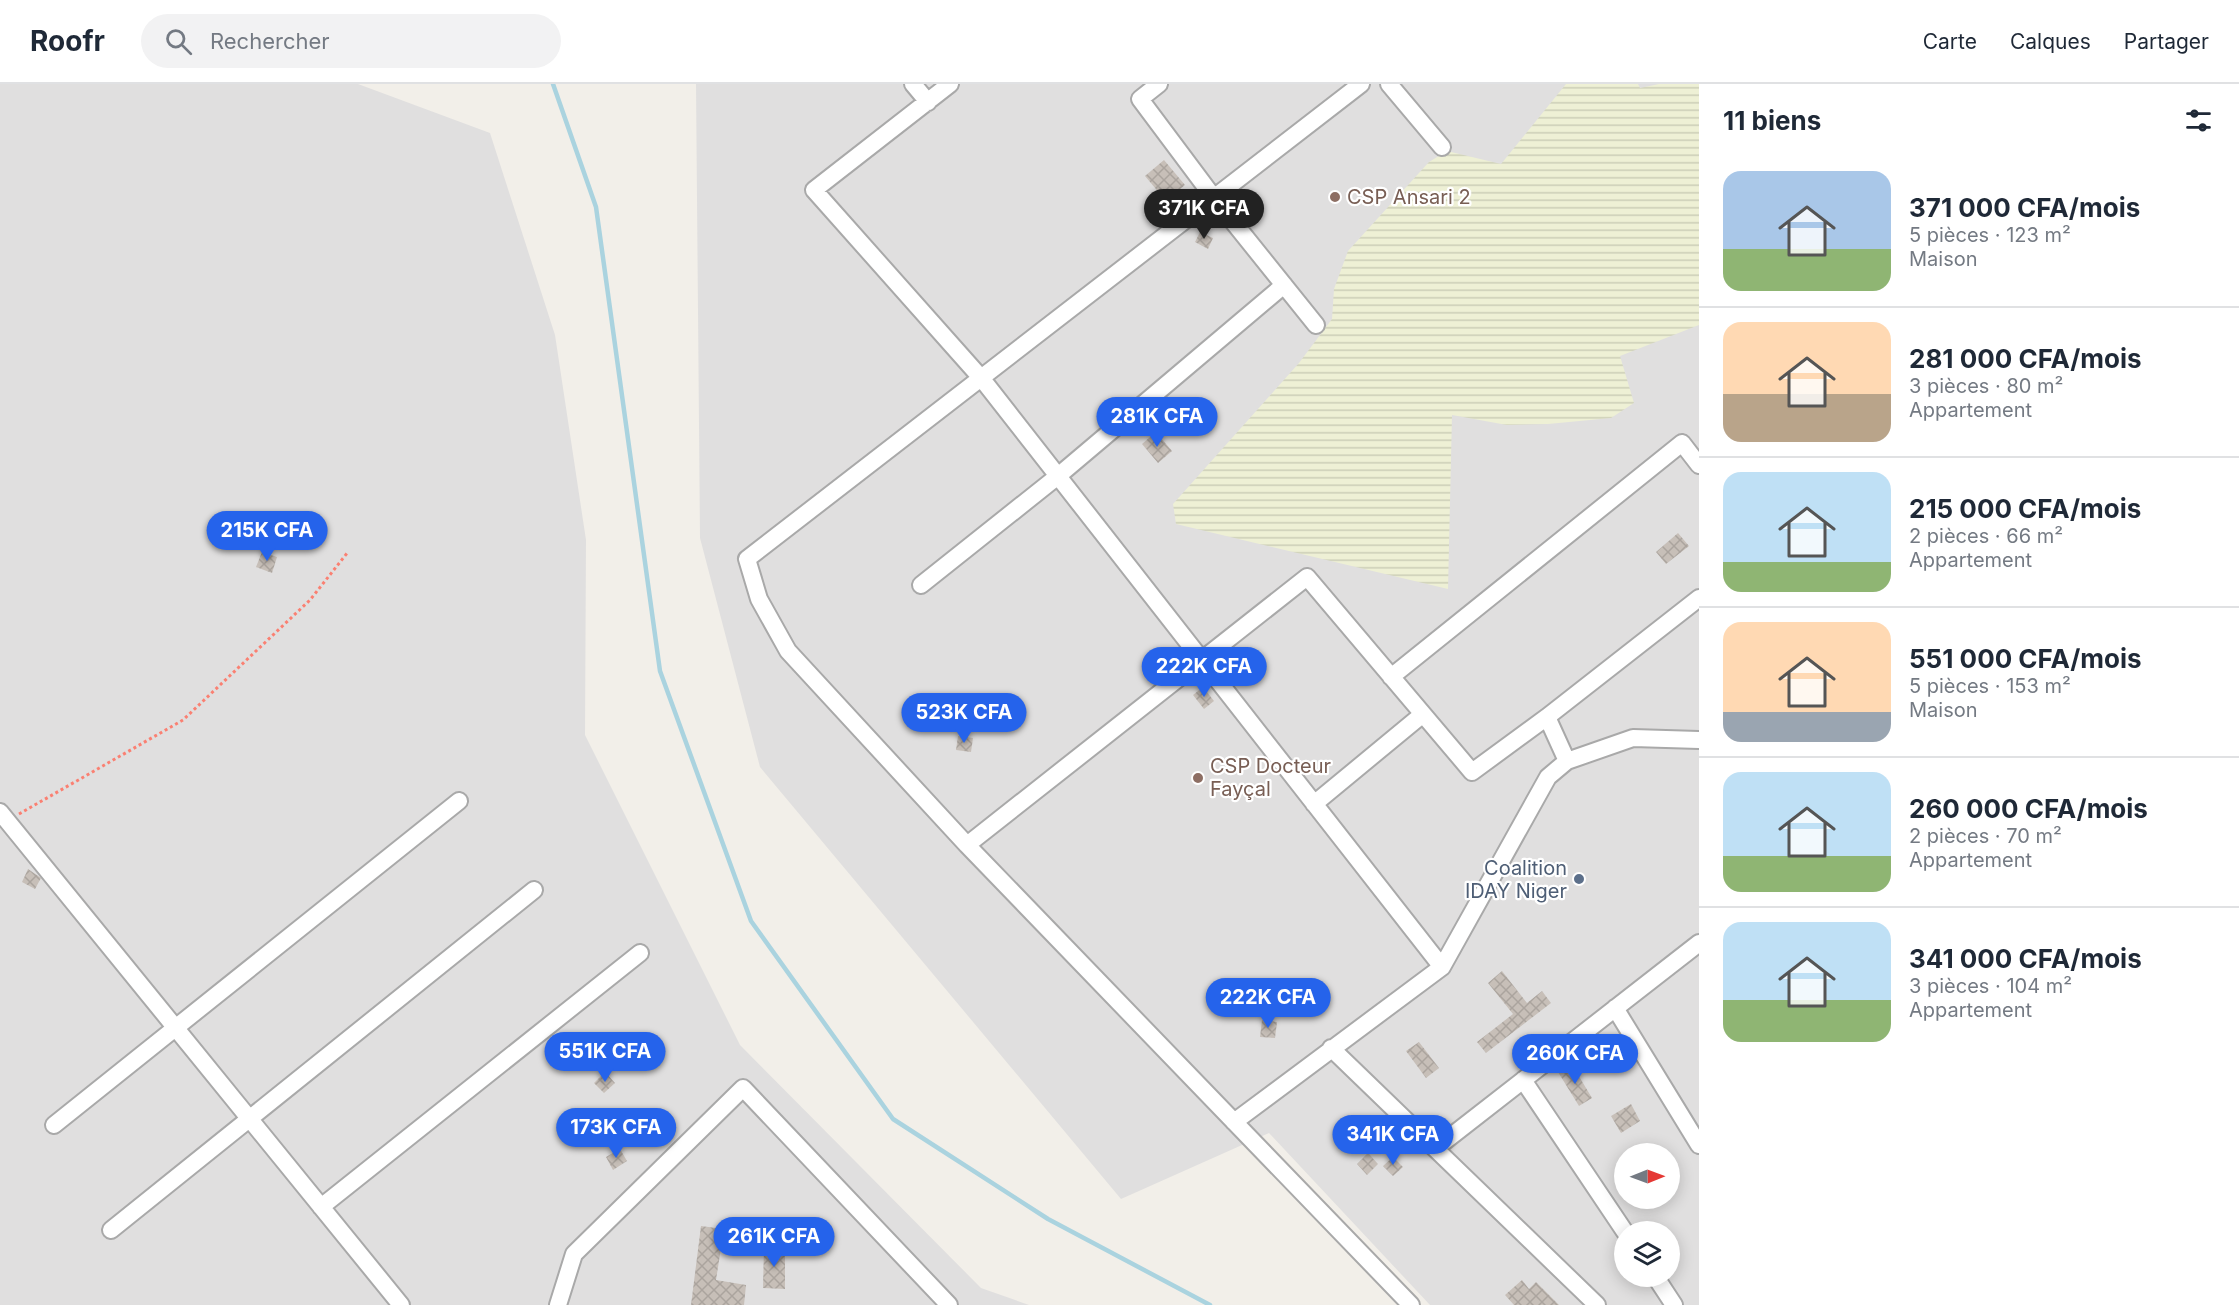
<!DOCTYPE html>
<html lang="fr">
<head>
<meta charset="utf-8">
<style>
  body { margin:0; font-family:Inter,sans-serif; background:#f2f2f3; color:#1f2937; height:100vh; display:flex; flex-direction:column; font-size:22px; white-space:nowrap }
  * { box-sizing:border-box; margin:0 }
  p { font-size:20px; color:#747a83 }
  .icon { flex:none; width:33px; height:33px; fill:none; stroke:currentColor; stroke-width:2; stroke-linecap:round; stroke-linejoin:round }
  .map { position:relative; flex:1; overflow:hidden }
  .side { display:flex; flex-direction:column; background:#fff; width:540px }
  .side>* { flex:none }
  .needle { width:39px; rotate:89deg }
  .controls { position:absolute; left:1614px; top:1059px; display:grid; gap:12px }
  .controls a { display:grid; place-items:center; width:66px; height:66px; border-radius:50%; background:#fff; box-shadow:0 3px 15px #0003; font-size:30px }
  .price { position:absolute; translate:-50% -51px; padding:0 14px; border-radius:21px; background:#2563eb; color:#fff; font-size:20px; line-height:39px; filter:drop-shadow(0 2px 3px #0008) }
  .price::after { content:''; position:absolute; left:50%; top:36px; width:18px; height:14px; margin-left:-9px; background:inherit; clip-path:polygon(0 0,100% 0,50% 100%) }
  .price.active { background:#222; color:#fff }
  ul { padding:0; list-style:none }
  li { display:flex; align-items:center; gap:18px; height:150px; padding:0 24px }
  li+li { border-top:2px solid #e0e1e3 }
  li span { display:grid; place-items:center; flex:none; width:168px; height:120px; border-radius:18px; color:#555 }
  li>.icon { margin-inline-start:auto }
  span .icon { width:72px; height:72px; fill:#fffc; stroke-width:1 }
  li b { font-size:26px }
  h2 { display:flex; justify-content:space-between; align-items:center; height:72px; padding:0 24px; font-size:26px }
  header { display:flex; align-items:center; gap:36px; box-sizing:border-box; height:84px; padding:0 30px; background:#fff; border-bottom:2px solid #e0e1e3 }
  header strong { font-size:28px }
  nav { display:flex; gap:33px; margin-inline-start:auto; font-size:21px }
  .search { width:420px; height:54px; background:#f2f2f3; display:flex; align-items:center; gap:15px; box-sizing:border-box; padding:0 21px; border-radius:33px; color:#747a83; font-size:22px }
  main { display:flex; flex:1; min-height:0 }
  .map>svg:first-child { display:block }
</style>
</head>
<body>
<header>
<strong>Roofr</strong>
<div class="search"><svg class="icon" aria-label="search" viewBox="0 0 24 24"><circle cx="10" cy="10" r="6"/><path d="M15 15l6 6"/></svg>Rechercher</div>
<nav><a>Carte</a><a>Calques</a><a>Partager</a></nav>
</header>
<main>
<div class="map">
<svg width="1699" height="1221" viewBox="0 0 1699 1221">
  <defs>
    <pattern id="farmland-rules" width="6" height="5" patternUnits="userSpaceOnUse" patternTransform="scale(1.5)"><rect width="6" height="5" fill="#eef0d5"/><path d="M0 2.5h6" fill="none" stroke="#ccceb7"/></pattern>
    <pattern id="building-cross-hatch" width="8" height="8" patternUnits="userSpaceOnUse" patternTransform="scale(1.5)"><rect width="8" height="8" fill="#c7bfb8"/><path d="M0 0l8 8M0 8l8-8" fill="none" stroke="#aba49e"/></pattern>
  </defs>
  <rect width="100%" height="100%" fill="#f2efe9"/>
  <path fill="#e0dfdf" fill-rule="evenodd" d="M0 0H358L490 49 555 251 586 456 585 651 740 961 981 1204 1029 1221H0Z
    M696 0H1699V1221H1430L1269 1049 1121 1115 760 683 700 454ZM1624 1070H1670V1114H1624ZM1624 1148H1670V1192H1624Z"/>
  <path fill="url(#farmland-rules)" d="M1566 0H1638L1640 4 1659 0H1699V241L1620 272 1634 319 1611 334 1548 340 1507 341 1452 331 1448 505 1176 440 1173 420 1299 279 1332 235 1334 205 1348 167 1429 78 1447 67 1501 80Z"/>
  <g fill="none" stroke-linecap="round" stroke-linejoin="round">
    <path stroke="#aad3df" stroke-width="4.5" d="M553 0 596 123 660 587 751 837 893 1035 1048 1135 1210 1221"/>
  </g>
  <path fill="url(#building-cross-hatch)" d="M1164 76 1185 101 1166 117 1145 92Z
    M1200 148 1213 154 1208 165 1195 158Z
    M1156 348 1172 367 1158 379 1142 360Z
    M1678 449 1689 462 1666 480 1656 468Z
    M262 468 277 473 272 489 256 483Z
    M1203 603 1214 617 1204 625 1193 611Z
    M958 652 973 654 971 668 956 666Z
    M28 785 41 794 35 805 22 798Z
    M1502 887 1527 919 1542 907 1551 919 1486 969 1477 958 1513 930 1488 899Z
    M1262 936 1277 938 1275 954 1260 953Z
    M1419 958 1439 984 1426 994 1406 967Z
    M1571 979 1592 1014 1579 1022 1558 988Z
    M605 988 615 999 604 1009 594 999Z
    M1631 1020 1640 1037 1621 1049 1611 1032Z
    M620 1065 627 1077 613 1086 606 1073Z
    M1368 1069 1378 1080 1367 1091 1357 1080Z
    M1393 1073 1403 1083 1393 1092 1383 1082Z
    M701 1142 724 1145 716 1196 746 1201 744 1221H691Z
    M764 1162 785 1163V1205L763 1204Z
    M1522 1196 1529 1205 1536 1198 1559 1221H1514L1505 1211Z"/>
  <g fill="none" stroke-linecap="round" stroke-linejoin="round">
    <g stroke="#a9a9a9" stroke-width="20">
      <path id="street" d="M913 0 928 18
        M950 0 814 106 982 295 1442 883
        M1159 0 1140 15 1214 114 1316 241
        M1361 0 747 475 759 515 788 567 967 761 1411 1221
        M1389 0 1442 63
        M921 501 1058 392 1284 201
        M1391 593 1682 359 1699 381
        M1567 677 1633 654 1699 656
        M1314 720 1423 630
        M0 728 401 1221
        M967 761 1307 493 1472 688 1547 633 1699 514
        M1615 924 1699 1061
        M1331 964 1597 1221
        M1523 996 1625 1148
        M1234 1038 1442 883 1548 693 1567 677 1547 633
        M54 1041 459 717
        M1436 1064 1699 859
        M321 1123 640 869
        M111 1146 534 806
        M1655 1192 1674 1221
        M558 1221 574 1170 743 1004 949 1221"/>
    </g>
    <path stroke="#fa8072" stroke-width="3" stroke-dasharray="3 3" stroke-linecap="butt" d="M19 730 183 636 310 516 348 468"/>
    <use href="#street" stroke="#fff" stroke-width="16"/>
  </g>
  <g fill="#8d6e63" stroke="#fff" stroke-width="2">
    <circle cx="1335" cy="113" r="6"/>
    <circle cx="1198" cy="694" r="6"/>
  </g>
  <circle fill="#5c6f8a" stroke="#fff" stroke-width="2" cx="1579" cy="795" r="6"/>
  <g text-anchor="middle" stroke-width="4.5" stroke-linejoin="round" paint-order="stroke">
    <g font-size="20" fill="#785e54" stroke="#fff" text-anchor="start">
      <text x="1347" y="120">CSP Ansari 2</text>
      <text x="1210" y="689">CSP Docteur<tspan x="1210" dy="23">Fayçal</tspan></text>
    </g>
    <g font-size="20" fill="#4e5e75" stroke="#fff" text-anchor="end">
      <text x="1567" y="791">Coalition<tspan x="1567" dy="23">IDAY Niger</tspan></text>
    </g>
  </g>
</svg>
<div class="controls">
<a><svg class="needle" viewBox="-14 -14 28 28"><path d="M0-13l5 13h-10z" fill="#e53935"/><path d="M0 13l5-13h-10z" fill="#747a83"/></svg></a>
<a><svg class="icon" aria-label="layers" viewBox="0 0 24 24"><path d="M12 4l9 5-9 5-9-5zM3 14l9 5 9-5"/></svg></a>
</div>
<b class="price active" style="left:1204px;top:156px">371K CFA</b>
<b class="price" style="left:1157px;top:364px">281K CFA</b>
<b class="price" style="left:267px;top:478px">215K CFA</b>
<b class="price" style="left:1204px;top:614px">222K CFA</b>
<b class="price" style="left:964px;top:660px">523K CFA</b>
<b class="price" style="left:1268px;top:945px">222K CFA</b>
<b class="price" style="left:605px;top:999px">551K CFA</b>
<b class="price" style="left:1575px;top:1001px">260K CFA</b>
<b class="price" style="left:616px;top:1075px">173K CFA</b>
<b class="price" style="left:1393px;top:1082px">341K CFA</b>
<b class="price" style="left:774px;top:1184px">261K CFA</b>
</div>
<section class="side">
<h2>11 biens<svg class="icon" aria-label="filters" viewBox="0 0 24 24"><path d="M4 7h16M4 17h16"/><circle cx="9" cy="7" r="2"/><circle cx="15" cy="17" r="2"/></svg></h2>
<ul>
<li><span style="background:linear-gradient(#a9c7e8 65%,#8fb573 0)"><svg class="icon" aria-label="home" viewBox="0 0 24 24"><path d="M3 11l9-7 9 7M6 9v11h12V9"/></svg></span><div><b>371 000 CFA/mois</b><p>5 pièces · 123 m²</p><p>Maison</p></div></li>
<li><span style="background:linear-gradient(#ffd9b3 60%,#b9a48a 0)"><svg class="icon" aria-label="home" viewBox="0 0 24 24"><path d="M3 11l9-7 9 7M6 9v11h12V9"/></svg></span><div><b>281 000 CFA/mois</b><p>3 pièces · 80 m²</p><p>Appartement</p></div></li>
<li><span style="background:linear-gradient(#bfe0f5 75%,#8fb573 0)"><svg class="icon" aria-label="home" viewBox="0 0 24 24"><path d="M3 11l9-7 9 7M6 9v11h12V9"/></svg></span><div><b>215 000 CFA/mois</b><p>2 pièces · 66 m²</p><p>Appartement</p></div></li>
<li><span style="background:linear-gradient(#ffd9b3 75%,#9aa5b1 0)"><svg class="icon" aria-label="home" viewBox="0 0 24 24"><path d="M3 11l9-7 9 7M6 9v11h12V9"/></svg></span><div><b>551 000 CFA/mois</b><p>5 pièces · 153 m²</p><p>Maison</p></div></li>
<li><span style="background:linear-gradient(#bfe0f5 70%,#8fb573 0)"><svg class="icon" aria-label="home" viewBox="0 0 24 24"><path d="M3 11l9-7 9 7M6 9v11h12V9"/></svg></span><div><b>260 000 CFA/mois</b><p>2 pièces · 70 m²</p><p>Appartement</p></div></li>
<li><span style="background:linear-gradient(#bfe0f5 65%,#8fb573 0)"><svg class="icon" aria-label="home" viewBox="0 0 24 24"><path d="M3 11l9-7 9 7M6 9v11h12V9"/></svg></span><div><b>341 000 CFA/mois</b><p>3 pièces · 104 m²</p><p>Appartement</p></div></li>
</ul>
</section>
</main>
</body>
</html>
